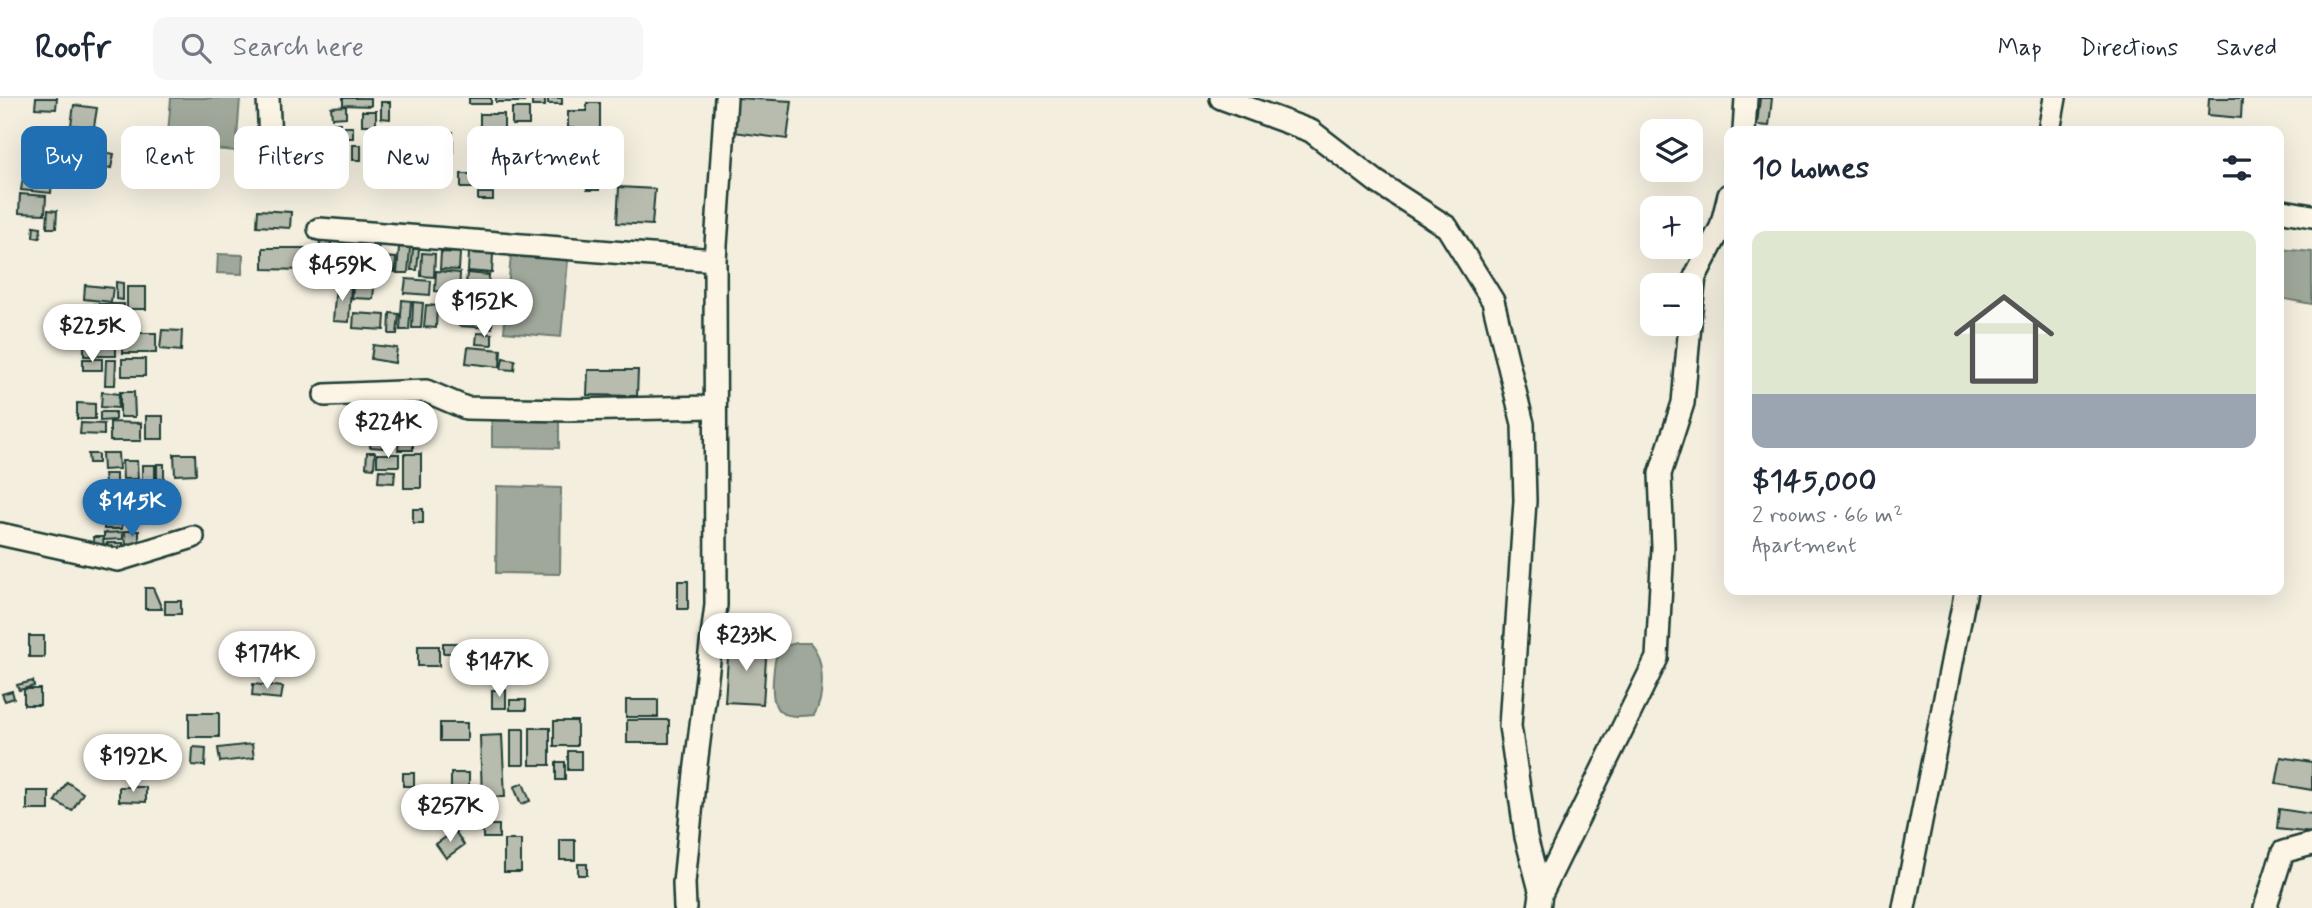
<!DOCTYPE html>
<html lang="en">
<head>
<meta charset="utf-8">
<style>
  body { margin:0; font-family:Mynerve,sans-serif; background:#f6f6f7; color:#1f2937; height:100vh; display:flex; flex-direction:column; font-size:26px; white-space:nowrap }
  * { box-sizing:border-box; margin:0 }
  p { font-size:23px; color:#747a83 }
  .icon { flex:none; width:38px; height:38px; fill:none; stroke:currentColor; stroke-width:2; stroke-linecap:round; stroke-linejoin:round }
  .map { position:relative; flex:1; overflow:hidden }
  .sheet { position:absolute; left:1724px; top:28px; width:560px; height:469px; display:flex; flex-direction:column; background:#fff; border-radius:14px; box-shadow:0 7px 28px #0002 }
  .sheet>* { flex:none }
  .hud { position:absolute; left:21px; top:28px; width:665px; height:63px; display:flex; gap:14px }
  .buttons { position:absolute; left:1640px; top:21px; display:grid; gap:14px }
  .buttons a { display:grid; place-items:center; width:63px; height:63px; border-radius:14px; background:#fff; box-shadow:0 7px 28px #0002; font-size:35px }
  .price { position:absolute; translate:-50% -60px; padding:0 16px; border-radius:24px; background:#fff; color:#222; font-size:23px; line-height:46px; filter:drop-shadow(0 2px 4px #0008) }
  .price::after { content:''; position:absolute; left:50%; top:42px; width:21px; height:16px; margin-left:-10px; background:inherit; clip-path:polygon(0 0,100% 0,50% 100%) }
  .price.on { background:#1f6fb2; color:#fff }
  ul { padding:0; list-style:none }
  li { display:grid; align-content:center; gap:14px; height:371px; padding:0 28px }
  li+li { border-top:2px solid #e0e1e3 }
  li span { display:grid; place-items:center; height:217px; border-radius:14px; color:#555 }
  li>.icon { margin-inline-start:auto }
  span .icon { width:126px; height:126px; fill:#fffc; stroke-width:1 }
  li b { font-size:30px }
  h2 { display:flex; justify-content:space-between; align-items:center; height:84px; padding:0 28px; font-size:30px }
  .chip { padding:0 24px; border-radius:14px; background:#fff; box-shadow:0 7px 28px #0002; font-size:24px; line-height:63px }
  .chip.on { background:#1f6fb2; color:#fff }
  header { display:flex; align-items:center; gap:42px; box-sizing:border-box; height:98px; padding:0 35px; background:#fff; border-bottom:2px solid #e0e1e3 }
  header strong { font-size:33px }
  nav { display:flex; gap:38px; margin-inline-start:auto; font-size:24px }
  .search { width:490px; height:63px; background:#f6f6f7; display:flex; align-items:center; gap:18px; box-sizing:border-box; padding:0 24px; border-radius:14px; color:#747a83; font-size:26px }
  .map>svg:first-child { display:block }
</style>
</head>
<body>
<header>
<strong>Roofr</strong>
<div class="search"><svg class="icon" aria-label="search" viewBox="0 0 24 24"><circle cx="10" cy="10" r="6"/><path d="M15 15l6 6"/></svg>Search here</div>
<nav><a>Map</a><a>Directions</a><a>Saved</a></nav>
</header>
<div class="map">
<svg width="2312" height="810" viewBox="0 0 2312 810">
  <rect width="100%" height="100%" fill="#f3eede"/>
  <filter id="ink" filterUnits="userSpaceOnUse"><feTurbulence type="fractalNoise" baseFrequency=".0143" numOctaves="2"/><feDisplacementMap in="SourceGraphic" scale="14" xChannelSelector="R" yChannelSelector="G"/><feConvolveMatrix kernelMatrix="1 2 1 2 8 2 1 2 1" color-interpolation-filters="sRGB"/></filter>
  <g filter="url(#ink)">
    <path fill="#a0a89b" stroke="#6c7d72" stroke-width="2" d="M171 0H240L236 53 167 47Z
      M2279 151 2312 154V206L2279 200Z
      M218 156 243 157 242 176 217 175Z
      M511 157 568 162 561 239 504 234Z
      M492 317 559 318V350L492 349Z
      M497 388 561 390 560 476 496 475Z
      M797 545H810C825 560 825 599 814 617 781 621 771 616 773 582 774 570 774 560 780 549Z"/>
    <path fill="#b8bcae" stroke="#1f3d34" stroke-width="2" d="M36 0H57L56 11 35 10Z
      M343 0H371V8L343 7Z
      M469 0H491V6H469Z
      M496 0H524V4H496Z
      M532 0H545V8H532Z
      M548 0H562V6H548Z
      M737 0 792 3 787 41 733 34Z
      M1760 0H1772L1769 28 1757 27Z
      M2209 0H2242L2241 20 2208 17Z
      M381 4H390V21L381 20Z
      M587 5H600V45H583V30H568V13H587Z
      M74 7 97 10 94 29 71 27Z
      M346 8V19L332 20 331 9Z
      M512 10H529V27H512Z
      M362 13H376V27H362Z
      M480 16H504V34H480Z
      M331 25H340V36H331Z
      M343 29H353V40H343Z
      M369 31H379V42H369Z
      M436 34H453V57L436 58Z
      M490 40H512V71H490Z
      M541 40 567 41V69H541Z
      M478 42H486V72H478Z
      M25 44 43 46 42 63 23 61Z
      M60 45 114 56 111 70 57 60Z
      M353 47H361V62H353Z
      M49 49 56 51 51 64 44 61Z
      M367 55H376V66H367Z
      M428 61H444V72H428Z
      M53 63H65V79L53 78Z
      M30 66H44V74L30 75Z
      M409 69H425V75H409Z
      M587 71H599V92H587Z
      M461 76H476V90H461Z
      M491 77H510V90H491Z
      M479 78H488V90H479Z
      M23 79 52 82 51 95 21 92Z
      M619 89 655 91 652 127 617 125Z
      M478 95H493V102H478Z
      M20 96 46 98 45 116 19 115Z
      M48 112 57 113 56 130H47Z
      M258 112 291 114 290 130 257 128Z
      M34 128 41 129 40 140 33 139Z
      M358 140 379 141 377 172 356 171Z
      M320 142 331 143 330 159H319Z
      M399 149 410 150 408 175H397Z
      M263 150H305V172L263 171Z
      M413 151H419L417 172H411Z
      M334 154 354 155 353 173 333 172Z
      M441 154 460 155 459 172 440 171Z
      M422 155 435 156 434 179 421 178Z
      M469 155 493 156 492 175 468 173Z
      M381 159 396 160 395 174 380 173Z
      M330 162V174H307V163Z
      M436 173 460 175 459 195 435 193Z
      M467 175 489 177 488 200 465 198Z
      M354 177 375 179 373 201 352 200Z
      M406 181 431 183 430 197 404 195Z
      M116 184 123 185V202L116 201Z
      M336 186 351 187 349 224 333 223Z
      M85 187 113 190 111 204 84 201Z
      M127 189H146V211H127Z
      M402 202 411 203 409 232H400Z
      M413 204 423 205 421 230H412Z
      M461 205 493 207 492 230 459 228Z
      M94 206H124V233H93Z
      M426 207 437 208 436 230 424 229Z
      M354 215 385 217 384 232 353 230Z
      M390 215 399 216 397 236H389Z
      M162 232 182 233 181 253 160 251Z
      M123 235H156V255H123Z
      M477 235 492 236V247L476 246Z
      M84 238H116V258H84Z
      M373 247 397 250 395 265 371 261Z
      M468 249 501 252 500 269 466 265Z
      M503 260 515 262 514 272 501 271Z
      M83 261H102V272H83Z
      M122 261H145V278H122Z
      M106 262H116L115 287H105Z
      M588 272H638L637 298 587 297Z
      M102 294 119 296 118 310 101 309Z
      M120 294H134L135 319H120Z
      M395 300 426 302 425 318 393 316Z
      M77 305 95 306V321H77Z
      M100 314H115V322L100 323Z
      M146 318H163V341H146Z
      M389 318 401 319 400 332H388Z
      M405 321 428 323V332L404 331Z
      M110 324 141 325V343H110Z
      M371 324 385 325 383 350 370 349Z
      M81 325 104 326V337L80 336Z
      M399 339 413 340V352H398Z
      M367 354H375L374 370 366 369Z
      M102 355H118L119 371 103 372Z
      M88 356H98V365H89Z
      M174 356H195L196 376 175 377Z
      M377 356H399V368H377Z
      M404 356H421V390H404Z
      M122 363H137L138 381H123Z
      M157 366H164V381H157Z
      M142 367H155V382L142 383Z
      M379 372 395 373 394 385 378 384Z
      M104 376H116V386H105Z
      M171 385 172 405 140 406 139 386Z
      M123 390V411H105L104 391Z
      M413 411H423V425H413Z
      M104 415H122V431H104Z
      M125 433H139V450H126Z
      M123 434V441L104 442V435Z
      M93 439H103L104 451H94Z
      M107 445H123V455L108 456Z
      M678 483H688V511H678Z
      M145 490H153L162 511H145Z
      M165 503H181V516H165Z
      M29 538H44V559H29Z
      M729 544 767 546 763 606 725 604Z
      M443 545H457V555H443Z
      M418 548H439V568H418Z
      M33 583 34 588 19 592 17 587Z
      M253 586 283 589 281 601 252 598Z
      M24 591H40V607H24Z
      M492 592H506V610H492Z
      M12 593 14 600 5 603 2 596Z
      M510 602H526V612H510Z
      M626 602H658V619H626Z
      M189 615H219V639H189Z
      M627 622H669V645H627Z
      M554 623H577V648H554Z
      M440 625H467V643H440Z
      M530 630H550V667H530Z
      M511 631H524V667H511Z
      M502 637 505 699H482L480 638Z
      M252 646 254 660 220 664 218 650Z
      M193 649 206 650 205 668 192 667Z
      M568 653H581V672H568Z
      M2281 659 2312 664V692L2276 686Z
      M556 664H565V682H556Z
      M403 675H414V688H403Z
      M451 675H469V691H451Z
      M67 684 83 695 72 713 55 703Z
      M523 685 530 703 521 706 514 689Z
      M119 689H146V704L119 703Z
      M27 693H49V712H27Z
      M2279 711 2312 716V735L2277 731Z
      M483 727H499V740H483Z
      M455 733 464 747 446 760 436 746Z
      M504 742H521V774H504Z
      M560 742H575V762H560Z
      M578 766H587V777H578Z"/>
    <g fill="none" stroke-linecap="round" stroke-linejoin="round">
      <g stroke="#1f3d34" stroke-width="26">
        <path id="street" d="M268 0 270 43 320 51
          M1221 0 1311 33 1377 84 1447 129 1493 203 1523 326 1525 403 1510 628 1526 739 1541 796 1539 810
          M1744 33 1746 0
          M2049 33 2055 0
          M2278 112 2312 118
          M319 131 715 162
          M1690 220 1695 179 1721 129 1729 97
          M325 297 426 293 466 310 570 312 714 309
          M0 436 118 462 193 439
          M1541 796 1657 560 1663 449 1660 376 1683 305 1690 226
          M685 810 684 785 695 675 716 507 715 162 726 0
          M1904 810 1966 492
          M2265 810 2283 754 2312 746"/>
      </g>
      <use href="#street" stroke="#fcf5e5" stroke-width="21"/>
    </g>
  </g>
</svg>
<div class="buttons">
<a><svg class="icon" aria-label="layers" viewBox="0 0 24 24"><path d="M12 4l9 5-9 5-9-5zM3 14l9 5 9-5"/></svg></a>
<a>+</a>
<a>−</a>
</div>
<b class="price" style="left:342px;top:205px">$459K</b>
<b class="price" style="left:484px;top:241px">$152K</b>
<b class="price" style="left:92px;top:266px">$225K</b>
<b class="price" style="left:388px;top:362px">$224K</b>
<b class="price on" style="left:132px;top:441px">$145K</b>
<b class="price" style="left:746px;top:575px">$233K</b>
<b class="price" style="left:267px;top:593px">$174K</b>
<b class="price" style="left:499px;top:601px">$147K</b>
<b class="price" style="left:133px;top:696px">$192K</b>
<b class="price" style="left:450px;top:746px">$257K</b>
<div class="hud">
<a class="chip on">Buy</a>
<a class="chip">Rent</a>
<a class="chip">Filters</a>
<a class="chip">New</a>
<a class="chip">Apartment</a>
</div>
<section class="sheet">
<h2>10 homes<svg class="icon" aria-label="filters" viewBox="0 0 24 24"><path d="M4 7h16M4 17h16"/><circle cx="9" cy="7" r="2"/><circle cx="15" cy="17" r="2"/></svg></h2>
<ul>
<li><span style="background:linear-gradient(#dfe7d0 75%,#9aa5b1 0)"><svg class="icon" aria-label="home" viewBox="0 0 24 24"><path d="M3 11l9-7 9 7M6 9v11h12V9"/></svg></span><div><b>$145,000</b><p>2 rooms · 66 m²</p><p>Apartment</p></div></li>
</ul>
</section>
</div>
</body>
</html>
